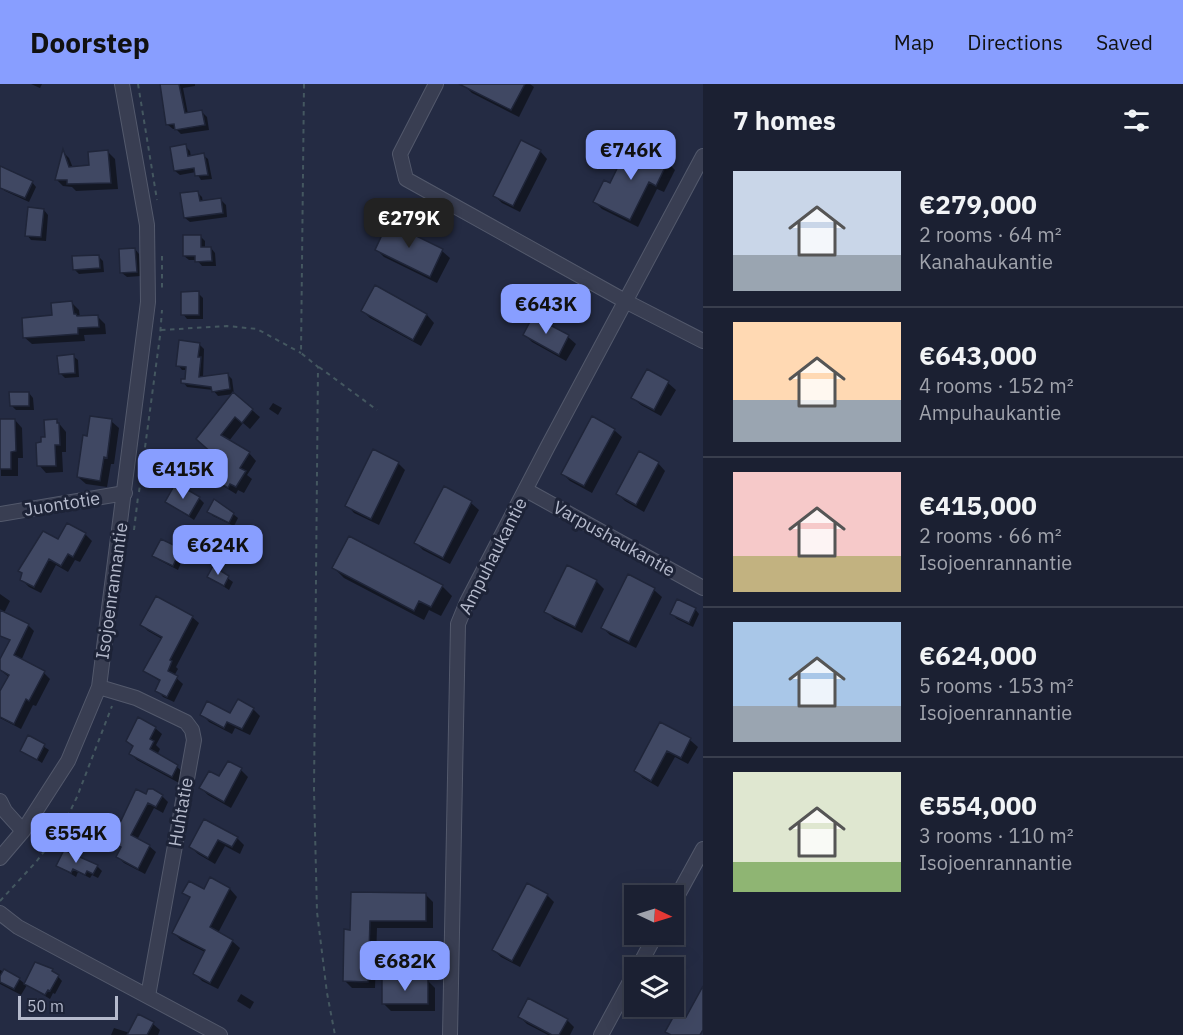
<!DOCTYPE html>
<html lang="en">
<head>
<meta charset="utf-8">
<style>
  body { margin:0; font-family:"IBM Plex Sans",sans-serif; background:#282d3e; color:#f1f3f6; height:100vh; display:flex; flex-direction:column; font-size:22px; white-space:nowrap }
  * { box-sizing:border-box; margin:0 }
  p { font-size:20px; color:#a0a3ac }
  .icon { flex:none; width:33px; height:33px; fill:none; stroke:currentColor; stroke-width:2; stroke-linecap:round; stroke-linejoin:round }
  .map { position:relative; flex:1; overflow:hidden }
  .side { display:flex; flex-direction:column; background:#1b2032; width:480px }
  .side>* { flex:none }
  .needle { width:39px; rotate:94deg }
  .buttons { position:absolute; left:624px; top:801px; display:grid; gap:12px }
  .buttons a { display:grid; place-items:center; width:60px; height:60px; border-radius:0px; background:#1b2032; box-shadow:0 6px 24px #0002,0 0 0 2px #393e4d; font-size:30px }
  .scale { position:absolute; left:18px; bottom:15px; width:100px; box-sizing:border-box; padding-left:6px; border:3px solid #b5bacc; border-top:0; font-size:16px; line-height:21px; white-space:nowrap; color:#b5bacc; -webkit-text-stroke:4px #1d2337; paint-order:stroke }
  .price { position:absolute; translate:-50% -51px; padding:0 14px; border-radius:12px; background:#889eff; color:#111; font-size:20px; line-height:39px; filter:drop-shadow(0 2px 3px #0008) }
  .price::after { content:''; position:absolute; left:50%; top:36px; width:18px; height:14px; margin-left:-9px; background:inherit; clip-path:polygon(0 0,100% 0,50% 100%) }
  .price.on { background:#222; color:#fff }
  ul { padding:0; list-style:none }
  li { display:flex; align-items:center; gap:18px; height:150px; padding:0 30px }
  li+li { border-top:2px solid #393e4d }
  li span { display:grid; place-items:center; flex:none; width:168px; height:120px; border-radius:0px; color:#555 }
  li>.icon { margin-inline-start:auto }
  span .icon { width:72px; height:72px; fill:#fffc; stroke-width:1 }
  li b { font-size:26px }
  h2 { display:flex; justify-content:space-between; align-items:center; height:72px; padding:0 30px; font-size:26px }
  header { display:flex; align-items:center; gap:36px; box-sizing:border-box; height:84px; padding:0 30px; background:#889eff; color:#111 }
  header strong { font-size:28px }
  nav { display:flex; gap:33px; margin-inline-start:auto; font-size:21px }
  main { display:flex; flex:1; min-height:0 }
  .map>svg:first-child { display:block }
</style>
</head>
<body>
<header>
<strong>Doorstep</strong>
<nav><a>Map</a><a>Directions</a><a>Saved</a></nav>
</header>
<main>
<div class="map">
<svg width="703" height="951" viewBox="0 0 703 951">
  <rect width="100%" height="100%" fill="#242b43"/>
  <path fill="#0007" d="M31 0H42L40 4Z
    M161 0H195V2L183 4 188 30 202 28 207 33 209 46 181 50 176 45H173L168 41Z
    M466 0H530L534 3 519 33 472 9 465 2Z
    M185 62 190 67 191 73 203 71 208 75 212 95 201 96 196 88 180 91 175 87Z
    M540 67 547 75 520 128 502 119 495 112Z
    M63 68 69 74 73 84 91 82 108 68 115 75 118 105 76 107 72 103 63 102 56 95Z
    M667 78 675 86 664 108 657 105 638 143 602 125 595 118 611 101Z
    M0 84 32 98 36 103 29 118 5 107 0 103Z
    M197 108 202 113 203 118 221 116 226 121 227 133 190 138 185 134Z
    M44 126 48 131 46 157 31 156 27 151Z
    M389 140 442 167 450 174 437 199 384 173 377 166Z
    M201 153 205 157V164H211L215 169 216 182H202L197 176H189L184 172Z
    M135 165 139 170 141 192 127 193 122 189Z
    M98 172 103 177 104 188 79 190 74 185Z
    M376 203 427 231 434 239 421 262 370 234 363 227Z
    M198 209 203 214V235H187L183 230Z
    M72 219 79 226 80 234 97 232 105 240 106 250 84 251 85 257 32 260 24 253Z
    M534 234 568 253 576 260 566 277 532 258 524 250Z
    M199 260 204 265 203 294 227 290 232 295 234 310 218 312 213 306 187 303 183 298 186 296 187 286H182L178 281Z
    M73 272 78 276 79 293 65 294 60 289Z
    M648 287 668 299 676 306 661 332 641 321 633 314Z
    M29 309 33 314 34 326H16L11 321Z
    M234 311 260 333 250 345 243 339 229 357 249 369 256 377 247 391 252 395 244 409 238 406 236 410 223 402 215 394 224 379 205 362Z
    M273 319 282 324 278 331 269 325Z
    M15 336 22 344 23 374H18V392H1L0 342Z
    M57 337 66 348V368H62L63 388 46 389 39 381 43 360Z
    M111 337 119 344 114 380H111L107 403 86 400 78 393 88 354Z
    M614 346 622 353 592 409 570 397 563 390Z
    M398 379 405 386 379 441 354 429 347 421Z
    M658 379 665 387 644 428 625 417 618 410Z
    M444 404 471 419 479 426 450 480 423 466 416 459Z
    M199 414 204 419 194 436 167 418Z
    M209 428 233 430 238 434 234 442 213 432Z
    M85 450 92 457 80 478 75 476 68 488 56 481 41 509 29 503 22 496 23 490 20 487 59 457Z
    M177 464 182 469 178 476 181 479 178 486 159 476 154 472Z
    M568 483 597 498 604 505 582 549 554 535 546 527Z
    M213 484 233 498 229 506 209 493Z
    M334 484 442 502 452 512 441 532 429 526 424 536 344 494Z
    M628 493 654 506 662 513 636 564 610 551 603 544Z
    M0 510 10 517 0 537Z
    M695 525 699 530 693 543 677 535 672 530Z
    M192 533 199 539 176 583 178 585 174 592 183 600 174 618 163 613 157 606 161 598 145 587 162 555 148 547 142 541Z
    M28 541 34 547 21 577 44 589 50 595 36 622 33 621 21 645 0 634V612L9 593 0 586V578Z
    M253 625 260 632 250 651 235 644 232 650 209 638 202 630 231 631Z
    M661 640 690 656 698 663 688 680 675 673 658 703 643 694 636 687Z
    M155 644 162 650 156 661 160 665 157 671 177 683 184 689 179 699 137 676 131 670 134 664 127 657Z
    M29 653 49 666 42 679 22 666Z
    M241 686 248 693 231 724 208 711 201 704Z
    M147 712H162L168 718 163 729 154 724 137 756 149 762 156 768 145 790 124 779 118 773 122 765 112 757Z
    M205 737 237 754 244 761 240 770 225 762 215 780 198 770 191 763Z
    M58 782H97L102 787 98 794 92 791 90 794 78 788 76 793Z
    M211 795 230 805 237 813 218 849 232 857 240 864 218 905 202 897 194 889 205 868 181 856 174 849 191 815 184 808 204 807Z
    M352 810 426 811 433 818V844H377L375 904H352L344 896 352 847Z
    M547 811 554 818 520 883 501 873 494 866Z
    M0 886 19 895 25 900 52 886 62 897 55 910 53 909 50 915 27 901 21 911 0 900Z
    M427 896 435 904V927H391L384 920Z
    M241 910 254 918 250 925 237 917Z
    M520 933 567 936 574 943 570 951H548L527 940Z
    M153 940 160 946 158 951H111L114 944 130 949Z"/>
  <path fill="#404863" stroke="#1f2539" stroke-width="1.5" d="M160 0H179L185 29 202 26 205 41 175 46 174 40 166 41Z
    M459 0H525L511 26Z
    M521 56 541 66 513 122 493 112Z
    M630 58 668 77 656 102 649 98 630 136 593 118 604 96 610 99Z
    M186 60 188 72 204 69 208 91 195 92 194 84 174 87 170 63Z
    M63 65 69 83 89 81 88 68 108 66 111 99 67 100V96H55Z
    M0 82 33 97 25 114 0 104Z
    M198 107 200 117 221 114 223 129 184 134 180 109Z
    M28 123 44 125 41 153 25 152Z
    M388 138 443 165 430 193 375 166Z
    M183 151H201V163H211L212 177 195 178V172H183Z
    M135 164 137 188 120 189 119 165Z
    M99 171 100 184 73 186 72 172Z
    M375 201 427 230 413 256 361 227Z
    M199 207V231H181V208Z
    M72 217 74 230H76L77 232 98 231 99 243 78 244V250L23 254 22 234 52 231 51 219Z
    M533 232 569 251 559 271 523 251Z
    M179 256 200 259 198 273H201L199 293 228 289 230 305 212 308 211 303 181 299V295H185L186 283 176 282Z
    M74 270 75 289 59 290 57 272Z
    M647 285 669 297 654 326 631 314Z
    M9 308H29V322H10Z
    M233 308 253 325 242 339 235 333 221 351 250 368 240 384 246 387 236 403 230 400 228 404 213 395 223 379 196 355Z
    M90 332 112 335 107 374 104 373 100 397 77 393 83 351 87 352Z
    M592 332 615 345 584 402 561 390Z
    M0 335H15L16 367 11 368V385H0Z
    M57 335V339H59L60 361H55L56 382H37L36 359 41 358V353H45L44 336Z
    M373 365 399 378 371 435 345 422Z
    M639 367 659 378 636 421 616 410Z
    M174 402 179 405 181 402 200 413 189 432 165 418Z
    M444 402 472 417 443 474 414 459Z
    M214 415 234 429 229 439 207 428Z
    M67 439 86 449 73 473 68 470 61 482 49 475 34 503 20 496 22 489 18 487 43 447 58 455Z
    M349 452 443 501 431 523 419 517 414 527 332 484Z
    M161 455 178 463 174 471 177 473 173 482 152 472Z
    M567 481 597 496 575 543 544 528Z
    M213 482 229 492 224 502 207 493Z
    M628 490 655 504 629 558 601 544Z
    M156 512 193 532 170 576 172 577 168 587 178 592 167 613 155 607 160 596 143 587 162 553 140 541Z
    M677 515 696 524 689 539 670 530Z
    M0 526 29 540 14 571 45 587 29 617 26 615 14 640 0 633V607L9 591 0 586V575L10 556 0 552Z
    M238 615 254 624 242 645 227 638 224 644 200 631 207 617 230 629Z
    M138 633 156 643 150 655 154 657 150 665 178 681 172 693 129 670 133 662 126 657Z
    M660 638 691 654 681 674 667 667 651 697 634 687Z
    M28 651 45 660 37 676 20 667Z
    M228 677 242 684 224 718 199 704 209 687 219 692Z
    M136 705 146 710 148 705H153L163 711 156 723 148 719 131 751 150 761 138 785 116 773 121 763 111 758Z
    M204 735 238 753 232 763 218 756 208 774 189 763Z
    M64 766 98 781 93 790 87 787 85 791 73 785 71 789 56 782Z
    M210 793 230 804 210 843 233 856 210 899 193 890 205 866 172 849 190 813 182 809 189 797 204 805Z
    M527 799 548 810 512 877 492 866Z
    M351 808 426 809V837H370L368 898 343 897 344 845 350 846Z
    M35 878 53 885 52 887 59 891 50 907 48 906 45 911 24 900Z
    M4 885 20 894 14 905 0 898V892Z
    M382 895H428V920H382Z
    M703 902V946L700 951H671L665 948 676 928 686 933Z
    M528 914 568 935 559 951H552L518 933Z
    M138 930 154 938 147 951H127Z"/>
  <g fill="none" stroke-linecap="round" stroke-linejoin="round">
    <g stroke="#53596c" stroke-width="16">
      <path id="minor" d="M436 0 400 70 406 95 625 217 703 257
        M526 406 703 504
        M0 430 125 409
        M99 603 136 614 186 638 192 646 194 656 148 912
        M0 717 5 727 23 747
        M0 774 23 747 68 677 99 603 148 218 147 141 122 0
        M674 818 703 765
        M0 829 18 843 220 951
        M638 884 656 850
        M450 951 458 540 467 518 548 362 703 72
        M601 951 634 890"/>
    </g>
    <path stroke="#445760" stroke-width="2" stroke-dasharray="4.5 4.5" stroke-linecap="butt" d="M138 0 157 116
      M304 0 301 269 318 283 314 706 317 828 327 909 335 951
      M162 172V208
      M161 246 227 242 257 245 301 269
      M319 283 377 326
      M139 408 160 252 162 226
      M134 446 138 413
      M0 817 36 778 62 744 77 713 112 622"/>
    <use href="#minor" stroke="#393e52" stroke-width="14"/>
  </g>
  <g text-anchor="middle" stroke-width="6" stroke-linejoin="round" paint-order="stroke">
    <g font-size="18" fill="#b5bacc" stroke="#1d2337">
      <text transform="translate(62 420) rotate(-9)" y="6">Juontotie</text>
      <text transform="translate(614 455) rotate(29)" y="6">Varpushaukantie</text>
      <text transform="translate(493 472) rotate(-63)" y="6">Ampuhaukantie</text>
      <text transform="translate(112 507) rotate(-82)" y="6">Isojoenrannantie</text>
      <text transform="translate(181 728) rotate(-80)" y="6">Huhtatie</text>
    </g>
  </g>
</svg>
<div class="buttons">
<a><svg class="needle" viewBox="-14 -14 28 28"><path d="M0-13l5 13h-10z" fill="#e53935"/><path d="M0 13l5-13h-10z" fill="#a0a3ac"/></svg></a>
<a><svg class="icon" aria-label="layers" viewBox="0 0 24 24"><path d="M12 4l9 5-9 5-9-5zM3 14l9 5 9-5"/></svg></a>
</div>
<div class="scale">50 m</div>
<b class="price" style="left:631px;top:97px">€746K</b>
<b class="price on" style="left:409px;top:165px">€279K</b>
<b class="price" style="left:546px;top:251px">€643K</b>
<b class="price" style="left:183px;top:416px">€415K</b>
<b class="price" style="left:218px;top:492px">€624K</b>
<b class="price" style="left:76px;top:780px">€554K</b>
<b class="price" style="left:405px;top:908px">€682K</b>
</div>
<section class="side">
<h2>7 homes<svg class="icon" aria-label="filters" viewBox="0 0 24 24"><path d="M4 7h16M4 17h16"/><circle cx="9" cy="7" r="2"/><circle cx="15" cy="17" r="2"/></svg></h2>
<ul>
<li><span style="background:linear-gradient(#c9d6e8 70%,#9aa5b1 0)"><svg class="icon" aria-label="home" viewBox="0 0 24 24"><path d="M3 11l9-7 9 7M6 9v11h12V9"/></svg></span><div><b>€279,000</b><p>2 rooms · 64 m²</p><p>Kanahaukantie</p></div></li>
<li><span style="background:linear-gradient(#ffd9b3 65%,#9aa5b1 0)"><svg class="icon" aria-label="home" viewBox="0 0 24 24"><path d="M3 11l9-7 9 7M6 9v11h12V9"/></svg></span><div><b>€643,000</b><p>4 rooms · 152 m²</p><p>Ampuhaukantie</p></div></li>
<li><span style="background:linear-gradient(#f6c9c9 70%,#c2b280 0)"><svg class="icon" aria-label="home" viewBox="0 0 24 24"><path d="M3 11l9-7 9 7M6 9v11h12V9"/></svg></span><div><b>€415,000</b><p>2 rooms · 66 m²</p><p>Isojoenrannantie</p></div></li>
<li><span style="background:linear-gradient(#a9c7e8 70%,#9aa5b1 0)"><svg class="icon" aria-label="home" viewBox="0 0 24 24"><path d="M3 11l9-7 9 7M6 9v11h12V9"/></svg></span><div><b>€624,000</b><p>5 rooms · 153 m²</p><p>Isojoenrannantie</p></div></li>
<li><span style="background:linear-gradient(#dfe7d0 75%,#8fb573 0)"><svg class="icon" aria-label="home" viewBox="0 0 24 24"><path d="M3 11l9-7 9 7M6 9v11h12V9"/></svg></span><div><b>€554,000</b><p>3 rooms · 110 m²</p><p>Isojoenrannantie</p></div></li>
</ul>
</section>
</main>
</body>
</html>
